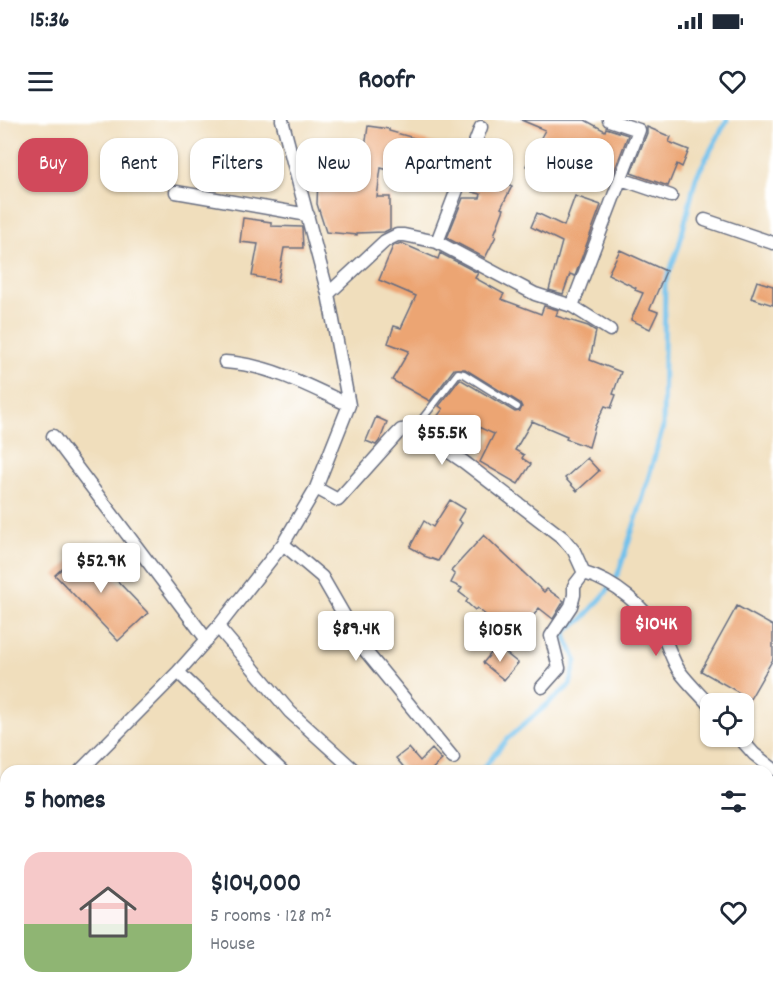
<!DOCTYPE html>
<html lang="en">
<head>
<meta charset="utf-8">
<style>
  body { margin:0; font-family:Dekko,sans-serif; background:#f2f2f3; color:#1f2937; height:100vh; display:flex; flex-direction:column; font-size:22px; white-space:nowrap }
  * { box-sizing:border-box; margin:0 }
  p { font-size:20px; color:#747a83 }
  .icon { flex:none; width:33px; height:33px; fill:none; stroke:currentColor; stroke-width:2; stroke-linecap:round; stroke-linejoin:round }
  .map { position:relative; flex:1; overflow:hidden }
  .panel { position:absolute; left:0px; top:645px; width:774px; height:236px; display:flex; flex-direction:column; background:#fff; border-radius:18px 18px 0 0; box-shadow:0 2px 4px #0004 }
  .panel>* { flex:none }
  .top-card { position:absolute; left:18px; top:18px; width:738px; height:54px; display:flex; gap:12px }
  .tools { position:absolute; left:700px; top:573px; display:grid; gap:12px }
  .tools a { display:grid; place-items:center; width:54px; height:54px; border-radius:12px; background:#fff; box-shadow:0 2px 4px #0004; font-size:30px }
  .price { position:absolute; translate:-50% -51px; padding:0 14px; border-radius:6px; background:#fff; color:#222; font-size:20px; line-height:39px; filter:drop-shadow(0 2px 3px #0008) }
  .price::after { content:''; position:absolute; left:50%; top:36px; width:18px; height:14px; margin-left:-9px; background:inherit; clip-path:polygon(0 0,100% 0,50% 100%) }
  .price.current { background:#d1495b; color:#fff }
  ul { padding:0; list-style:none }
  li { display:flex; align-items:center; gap:18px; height:150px; padding:0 24px }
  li+li { border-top:2px solid #e0e1e3 }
  li span { display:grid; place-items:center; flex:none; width:168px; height:120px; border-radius:18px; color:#555 }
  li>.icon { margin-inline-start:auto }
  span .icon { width:72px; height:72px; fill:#fffc; stroke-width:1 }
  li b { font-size:26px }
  h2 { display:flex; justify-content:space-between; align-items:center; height:72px; padding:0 24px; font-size:26px }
  .pill { padding:0 21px; border-radius:18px; background:#fff; box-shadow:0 2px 4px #0004; font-size:21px; line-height:54px }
  .pill.current { background:#d1495b; color:#fff }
  .status { display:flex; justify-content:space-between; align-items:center; height:42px; padding:0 30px; background:#fff; direction:ltr }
  .status svg { height:16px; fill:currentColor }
  header { display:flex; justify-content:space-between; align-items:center; height:78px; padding:0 24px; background:#fff; font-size:27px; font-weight:700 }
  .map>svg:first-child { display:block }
</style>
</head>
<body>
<div class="status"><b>15:36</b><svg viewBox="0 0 49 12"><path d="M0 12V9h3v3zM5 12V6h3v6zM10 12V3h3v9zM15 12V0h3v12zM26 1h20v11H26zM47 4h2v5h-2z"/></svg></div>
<header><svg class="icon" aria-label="menu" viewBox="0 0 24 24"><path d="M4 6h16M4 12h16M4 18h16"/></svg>Roofr<svg class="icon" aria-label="heart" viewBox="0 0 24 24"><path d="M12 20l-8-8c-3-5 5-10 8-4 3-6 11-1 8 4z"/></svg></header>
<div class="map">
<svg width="773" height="880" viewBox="0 0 773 880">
  <rect width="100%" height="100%" fill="#fff"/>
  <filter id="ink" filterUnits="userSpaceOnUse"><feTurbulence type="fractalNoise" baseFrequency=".0167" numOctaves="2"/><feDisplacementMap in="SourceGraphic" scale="12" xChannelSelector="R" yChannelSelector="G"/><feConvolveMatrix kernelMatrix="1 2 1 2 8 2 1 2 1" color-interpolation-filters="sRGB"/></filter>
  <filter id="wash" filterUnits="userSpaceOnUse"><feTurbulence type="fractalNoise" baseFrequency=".008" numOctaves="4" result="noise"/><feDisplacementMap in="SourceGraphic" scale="24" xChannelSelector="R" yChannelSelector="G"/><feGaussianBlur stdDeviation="1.35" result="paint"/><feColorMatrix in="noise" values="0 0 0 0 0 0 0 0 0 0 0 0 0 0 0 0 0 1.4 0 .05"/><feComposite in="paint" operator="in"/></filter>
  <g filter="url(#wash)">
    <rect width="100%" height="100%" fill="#f0debc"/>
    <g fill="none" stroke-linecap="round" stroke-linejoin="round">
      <path stroke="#71c1ec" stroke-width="5" d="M481 651 508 618 570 565 576 540 566 518V512L573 505 582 500 605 474 618 454 640 387 663 307 665 164 679 126 696 57 727 0
        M368 880 370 874"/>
    </g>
    <g id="blocks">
      <path fill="#eca573" d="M521 0H585L605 11 606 8 628 15 614 52 566 27 549 58 526 46 545 10Z
        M368 6 389 9V11L446 27 436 63 381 48 377 77H390V109L384 112 357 113V115L326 112 317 84 318 58 348 59 356 32 364 35Z
        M647 7 671 17 669 22 689 30 682 47 677 44 668 66 631 53 647 13Z
        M481 52 512 66 501 88 504 89 494 115 496 116 485 138 447 118 463 78H480L481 74 472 72Z
        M575 76 601 85 575 156 570 154 563 174 549 170 562 122 531 107 537 93 564 106Z
        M243 98 271 102V106L302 107 303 128H284L278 161 252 156 258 124 240 122Z
        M401 123 438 139 440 133 478 153 475 158 504 174 501 179 541 194 544 186 558 190 556 196 588 206 596 211 590 240 621 252 613 274 616 275 611 288 605 286 595 306 589 327 566 319 567 316 532 301 515 330 524 335 522 338 531 344 518 364 480 342 494 314 461 299 447 318 430 306 443 289 439 286 460 259 515 292 520 291 522 287 520 283 465 249H454L430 281 392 260 409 231 388 223 394 206 401 208 416 176 379 160 393 126Z
        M620 130 666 151 650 189 658 192 650 209 631 200 643 173 635 170 636 168 608 154Z
        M757 161 773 166V185L751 178Z
        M376 297 387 302 380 320 376 325 366 321Z
        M587 338 599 351 577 371 565 358Z
        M450 380 465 389 458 400 462 403 438 441 424 436V435L410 427 424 401 433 407Z
        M484 415 544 472 547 469 564 481 553 499 539 488 524 509 506 497 499 506 477 488 475 490 466 482 468 479 459 472 462 468 451 463 455 455 451 451Z
        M85 427 148 493 118 521 55 455Z
        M737 486 773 506V539L750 579 701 551Z
        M497 526 518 543 504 560 483 543Z
        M409 628 420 641 432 629 442 640 430 651H407L396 638Z"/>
    </g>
  </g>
  <g filter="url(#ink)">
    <use href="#blocks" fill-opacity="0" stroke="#666c7f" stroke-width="1.5"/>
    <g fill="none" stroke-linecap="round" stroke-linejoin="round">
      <g stroke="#666c7f" stroke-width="9">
        <path id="lane" d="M415 308 458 253 464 254 517 287"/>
      </g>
      <g stroke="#666c7f" stroke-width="15">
        <path id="street" d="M621 59 671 76
          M176 72 308 95
          M705 100 773 123
          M437 122 481 7
          M328 174 385 121 397 115H404L437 122 535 174 572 186 610 210
          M572 186 639 10 609 0
          M225 242C270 245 309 266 349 285
          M53 316 207 520
          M316 368 338 380 397 314 401 310 415 309 464 342 563 418 574 431 584 453C614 461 646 488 662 515 669 526 672 541 680 552 689 564 701 575 711 587
          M283 424 322 457 363 528 453 638
          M218 507 290 592 355 651
          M178 552 282 651
          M542 567 559 548 551 516 571 486 574 475V466L584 453
          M738 616 754 634 773 649
          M80 651 178 552 218 507 283 424 316 368 349 285 328 174 282 0
          M225 874 229 880
          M36 880 38 874"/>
      </g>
      <use href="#lane" stroke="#fff" stroke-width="6"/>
      <use href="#street" stroke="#fff" stroke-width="12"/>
    </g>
  </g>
</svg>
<div class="tools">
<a><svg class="icon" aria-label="locate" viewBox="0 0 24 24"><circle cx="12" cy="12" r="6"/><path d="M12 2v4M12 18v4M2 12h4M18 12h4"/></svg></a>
</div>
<b class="price" style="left:442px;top:346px">$55.5K</b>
<b class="price" style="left:101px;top:474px">$52.9K</b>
<b class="price current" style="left:656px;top:537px">$104K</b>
<b class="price" style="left:356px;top:542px">$89.4K</b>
<b class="price" style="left:500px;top:543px">$105K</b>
<div class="top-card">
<a class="pill current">Buy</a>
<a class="pill">Rent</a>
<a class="pill">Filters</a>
<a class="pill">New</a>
<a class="pill">Apartment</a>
<a class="pill">House</a>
</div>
<section class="panel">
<h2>5 homes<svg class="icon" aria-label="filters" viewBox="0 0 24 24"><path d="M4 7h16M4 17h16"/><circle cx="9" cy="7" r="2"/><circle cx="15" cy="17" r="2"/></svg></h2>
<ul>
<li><span style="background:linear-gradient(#f6c9c9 60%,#8fb573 0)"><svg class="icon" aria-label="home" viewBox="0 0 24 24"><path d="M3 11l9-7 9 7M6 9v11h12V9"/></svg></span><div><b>$104,000</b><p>5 rooms · 128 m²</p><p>House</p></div><svg class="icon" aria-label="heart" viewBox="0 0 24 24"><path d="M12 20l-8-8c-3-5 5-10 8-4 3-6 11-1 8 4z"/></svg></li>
</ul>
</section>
</div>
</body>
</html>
